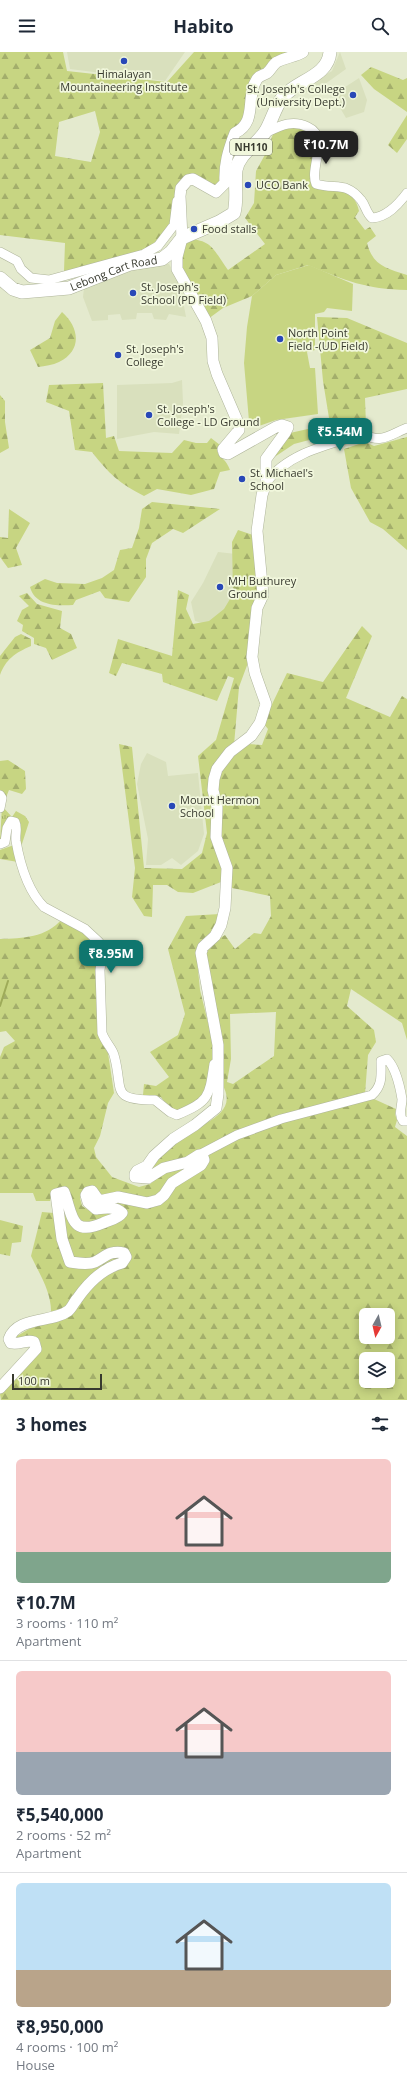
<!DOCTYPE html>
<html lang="en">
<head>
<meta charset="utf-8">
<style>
  body { margin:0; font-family:"Open Sans",sans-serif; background:#f6f6f7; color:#1f2937; height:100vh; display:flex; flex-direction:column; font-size:15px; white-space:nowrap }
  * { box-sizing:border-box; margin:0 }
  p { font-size:13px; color:#747a83 }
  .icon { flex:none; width:22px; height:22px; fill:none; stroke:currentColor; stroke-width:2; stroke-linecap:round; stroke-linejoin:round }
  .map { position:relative; height:1348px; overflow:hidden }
  .panel { display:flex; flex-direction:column; background:#fff; flex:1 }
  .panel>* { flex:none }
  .needle { width:26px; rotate:188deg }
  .fabs { position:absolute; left:359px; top:1256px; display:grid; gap:8px }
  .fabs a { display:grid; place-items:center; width:36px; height:36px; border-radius:6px; background:#fff; box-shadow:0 2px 10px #0003; font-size:20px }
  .scale { position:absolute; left:12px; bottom:10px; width:90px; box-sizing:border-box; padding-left:4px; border:2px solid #383a2f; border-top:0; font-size:11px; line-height:14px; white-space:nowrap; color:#383a2f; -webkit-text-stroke:3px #f1f7dc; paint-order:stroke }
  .price { position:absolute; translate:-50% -34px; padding:0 9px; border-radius:8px; background:#0f766e; color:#fff; font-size:13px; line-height:26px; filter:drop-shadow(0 1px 2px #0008) }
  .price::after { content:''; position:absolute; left:50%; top:24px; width:12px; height:9px; margin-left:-6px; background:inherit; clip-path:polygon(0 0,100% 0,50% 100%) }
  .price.active { background:#222; color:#fff }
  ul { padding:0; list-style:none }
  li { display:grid; align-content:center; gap:8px; height:212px; padding:0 16px }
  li+li { border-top:1px solid #e0e1e3 }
  li span { display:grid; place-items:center; height:124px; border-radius:6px; color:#555 }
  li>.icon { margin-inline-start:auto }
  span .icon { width:72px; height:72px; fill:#fffc; stroke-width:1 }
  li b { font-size:17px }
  h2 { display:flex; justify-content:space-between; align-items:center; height:48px; padding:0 16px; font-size:17px }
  header { display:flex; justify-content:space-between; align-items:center; height:52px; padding:0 16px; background:#fff; font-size:18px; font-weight:700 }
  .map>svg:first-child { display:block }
</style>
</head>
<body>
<header><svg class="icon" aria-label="menu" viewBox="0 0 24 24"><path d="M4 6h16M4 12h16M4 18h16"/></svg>Habito<svg class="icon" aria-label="search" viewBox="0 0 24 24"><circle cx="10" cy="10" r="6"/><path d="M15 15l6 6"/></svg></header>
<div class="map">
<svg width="407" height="1348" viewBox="0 0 407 1348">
  <defs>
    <pattern id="grass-tufts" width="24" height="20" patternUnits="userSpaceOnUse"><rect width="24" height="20" fill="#c7d582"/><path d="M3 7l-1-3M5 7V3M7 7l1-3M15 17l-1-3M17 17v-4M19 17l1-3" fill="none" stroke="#a3ae6b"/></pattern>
    <pattern id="forest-firs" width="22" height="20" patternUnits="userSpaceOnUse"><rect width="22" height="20" fill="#c7d582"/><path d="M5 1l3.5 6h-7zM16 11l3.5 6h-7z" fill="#a3ae6b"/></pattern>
  </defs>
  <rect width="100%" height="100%" fill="#e4eace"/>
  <path fill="#d9e0bd" d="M67 0H185L165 29 70 17Z
    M340 0 346 17 311 42 310 38 302 43 300 39 332 19Z
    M359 26 367 48 364 60 346 66 339 54V39Z
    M159 212H169L174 221 180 233 186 265 169 262 166 268 154 267 152 261H137L136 267 122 268 120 262 108 263V268L92 269 83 245 84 236 129 218Z
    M182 328 183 351 179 382 154 380 117 387V333L172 331Z
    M218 500 236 502 239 539 227 560 209 573 195 569 191 550 203 531Z
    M147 701 166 710 168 724 198 721 204 782 198 799 181 813 172 806 161 813H146L148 787 137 732 141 712Z"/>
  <path fill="url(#grass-tufts)" d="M2 754 12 765 16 759 25 764 29 770 21 795 8 766 5 770 3 789H0Z"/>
  <path fill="url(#forest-firs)" fill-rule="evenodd" d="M0 0H63L67 19 167 30 194 0H299L261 20 247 65 239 77 222 131 216 138 186 126C181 141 178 159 170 173 151 206 108 209 74 218L64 219 65 191 0 183ZM95 59 100 80 91 110 55 104 59 70Z
    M371 15 403 28 407 26V60L374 37 361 23Z
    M407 63V87L397 101 388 93Z
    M299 73C320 89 314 104 311 127 330 133 355 136 359 159L355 165 365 178 370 175 376 184 367 191C373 214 386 216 407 223V238C365 237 347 229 308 213L276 223 252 244 223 256 208 267 180 217 185 187C212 187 213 197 228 218L265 192 245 166 254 151 256 119 267 99 273 82 287 74Z
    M62 260C79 275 83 298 59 310 53 313 45 314 38 315L30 298 50 286 55 269Z
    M317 265 347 266 407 291V337L365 346 366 373 294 392 270 408 290 381 330 372 323 329Z
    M103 331 106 386 114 384 119 399 172 401 184 388 196 391H207L211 386 220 393 217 399C222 408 226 407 230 418L220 420 214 437 191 443 157 437 144 444C119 431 109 422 92 400L75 398 69 359 46 350 49 333Z
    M0 343 5 349V370L9 396 0 401Z
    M407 385V505V498L383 477 370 470 351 436 344 397 365 390 374 394Z
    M152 450 220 457 183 481 173 477 152 491 146 507V525L129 550 105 546 100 539 76 548 73 553C57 554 35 554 30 535L45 527 57 531 85 532 102 526 114 518 120 498 132 496 139 476 142 457Z
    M9 457 30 471 16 496 22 513 8 516 0 505V485L8 486Z
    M238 478 253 483 259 543 249 608 239 635 234 693 216 717 223 813 221 830 193 841 178 840 167 833H153L152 865 144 864 132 845 135 816 119 692 132 695 144 816 182 817 202 801 207 781 198 704 216 688 234 626 228 624 217 649 163 630 162 622 122 611 116 624 109 621 118 587 172 604 178 538 189 543 186 557 193 572 209 569 224 557 233 542 232 490Z
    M27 541 37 552 62 559 60 576 71 582 77 596 52 608 46 596 34 592V586L22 579 23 573 17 569 22 558 29 554 19 544Z
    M362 574 372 584 346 646 390 665 402 644 407 647V988L402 971 351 937 347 954 374 978 376 990 368 1003 365 1042 280 1066 141 1125C152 1113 162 1097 175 1088 193 1074 242 1065 222 1032L205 900 211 892 225 883 235 897 254 881 261 882 271 864 270 844 232 836 231 814 220 785 222 754 217 728 223 716 237 700 248 692 262 693 268 677 263 671 287 621 323 630ZM276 960 274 1004 233 1032 227 1030 231 1007 230 962Z
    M21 582 31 587V594C15 601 6 607 0 623V604L15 585Z
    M8 708 25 719 26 737 22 742 9 738 5 748 0 741V709Z
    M14 793 18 810 0 807V798Z
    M220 862 212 884 201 889 196 897 200 938 213 991V1004L207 1040 201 1049 176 1060 170 1057 161 1045 143 1043 144 1032 156 1034 169 1025 150 1000 178 983 185 962 168 897 186 864Z
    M62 867C78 877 92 884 100 903V982L103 993 108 1001 114 1041 108 1051 100 1084 94 1096 96 1105 112 1125 139 1135 150 1132 163 1122 195 1108C184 1118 168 1137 156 1144 141 1152 98 1144 82 1140L80 1146 82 1154 90 1159 117 1162 87 1174 52 1140 50 1149H36L33 1141H0V1005L4 995 15 989 6 979 0 980V887C23 886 46 886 62 867Z
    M374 1047 396 1057 395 1062 397 1068 395 1075 407 1084V1348H1L0 1342 41 1295 40 1289 34 1285 12 1287 80 1247 128 1203 91 1208 71 1207 59 1146 75 1175 119 1167 113 1155 115 1148 134 1152 173 1136 207 1104 239 1085 282 1070 355 1050ZM366 1263H388V1285H366ZM366 1307H388V1329H366Z
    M42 1160 54 1161 68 1211 122 1204 69 1258 51 1262C52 1241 40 1223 31 1204Z
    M0 1168 23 1174 21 1190 12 1191 10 1204 0 1202Z"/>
  <path fill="#c7d582" d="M309 213 353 232 352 259 327 256 324 260 315 262V298L307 300 310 316H315L318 362 276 368 259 374 249 369 244 311 247 275 252 244 276 223Z"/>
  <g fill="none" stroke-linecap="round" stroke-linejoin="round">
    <path stroke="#9eab59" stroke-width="2" d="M0 954 8 929"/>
    <g stroke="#afb59b" stroke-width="10">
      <path id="minor" d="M265 81C280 74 292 67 308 75 330 85 309 116 316 132 336 138 346 129 361 148 366 154 366 161 372 166 387 165 398 153 407 141
        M0 200 17 209 21 217 31 226 49 228 144 202 158 194 174 173 177 149
        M266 431C287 401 330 392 363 382 382 392 389 383 407 376
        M0 743 2 746 0 756
        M0 792 5 790 7 776 11 769 15 770C18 776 15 782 16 789 20 812 27 838 44 855L85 877 99 890 102 904 100 918 102 981C105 990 112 996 114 1003 124 1038 109 1048 155 1048L170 1060 177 1063C209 1049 209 1046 214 1012
        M199 1103 237 1083 281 1067 372 1043C383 1033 381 1023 381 1009L387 1007C396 1016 400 1035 402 1047 402 1055 398 1062 403 1069H407"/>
    </g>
    <g stroke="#afb59b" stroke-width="12">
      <path id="major" d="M0 1336 36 1297 34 1290C26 1287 20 1293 11 1291L9 1287C17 1264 52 1271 68 1259 72 1256 74 1250 77 1247 88 1231 104 1216 122 1211L126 1205 124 1201C111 1198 106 1204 95 1210 88 1213 77 1211 70 1210L62 1187 56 1142 64 1140C73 1163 70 1185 103 1171 109 1168 118 1167 122 1161 115 1154 104 1156 96 1157L88 1150 86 1143 88 1140 92 1139 99 1149 118 1145 147 1151 158 1148 164 1143 172 1131 201 1113 204 1108 203 1105 199 1103 188 1110 164 1116 148 1126 135 1125V1122L137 1119 147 1114 154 1104 173 1087 195 1073 216 1056 218 1042V993L201 901 203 895 215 884 221 873 225 856 227 816 216 785 217 755 213 738 214 727 217 717 230 700 251 684 260 671 266 652 255 621 252 605 257 556 263 543 257 479 262 443 266 431V407L285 381 288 375 282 373 276 375 228 402 224 401 223 397 239 378V373L217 322 213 309 212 286 206 269 177 217V205L182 186 180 144 181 136 188 128 193 127 216 140 225 131C224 113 228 99 235 81 258 70 245 45 257 27 260 23 264 23 267 21 271 18 273 12 277 10 286 5 295 5 303 0"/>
    </g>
    <g stroke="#afb59b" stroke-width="14">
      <g id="highway">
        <path id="s1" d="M0 226 13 237 22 240 69 236 130 212 162 207 171 200 182 186 219 170 234 161C238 145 234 133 236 118 239 101 257 93 265 80 272 69 275 54 283 45 297 28 328 25 330 0"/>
      </g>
    </g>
    <use href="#minor" stroke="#fff" stroke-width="9"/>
    <use href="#major" stroke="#fff" stroke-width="11"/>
    <use href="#highway" stroke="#fff" stroke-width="13"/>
  </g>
  <g fill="#2948b7" stroke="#f1f7dc" stroke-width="1.5">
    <circle cx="124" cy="9" r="4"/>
    <circle cx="353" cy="43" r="4"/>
    <circle cx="248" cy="133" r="4"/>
    <circle cx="194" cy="177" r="4"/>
    <circle cx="133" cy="241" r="4"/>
    <circle cx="280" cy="287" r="4"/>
    <circle cx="118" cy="303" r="4"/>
    <circle cx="149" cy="363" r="4"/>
    <circle cx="242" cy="427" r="4"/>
    <circle cx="220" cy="535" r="4"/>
    <circle cx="172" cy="754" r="4"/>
  </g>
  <g text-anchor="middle" stroke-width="3.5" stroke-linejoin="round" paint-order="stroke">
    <rect fill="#f1f7dc" stroke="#707363" stroke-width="1" x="230" y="87" width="42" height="16" rx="3"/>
    <g font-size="10" font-weight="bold" fill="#383a2f">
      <text x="251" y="99">NH110</text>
    </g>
    <g font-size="11" fill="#383a2f" stroke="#f1f7dc" text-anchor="start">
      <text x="124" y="26" text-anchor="middle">Himalayan<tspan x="124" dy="13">Mountaineering Institute</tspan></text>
      <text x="345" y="41" text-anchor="end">St. Joseph's College<tspan x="345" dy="13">(University Dept.)</tspan></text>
      <text x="256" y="137">UCO Bank</text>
      <text x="202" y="181">Food stalls</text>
      <text x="141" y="239">St. Joseph's<tspan x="141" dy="13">School (PD Field)</tspan></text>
      <text x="288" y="285">North Point<tspan x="288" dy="13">Field -(UD Field)</tspan></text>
      <text x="126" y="301">St. Joseph's<tspan x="126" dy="13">College</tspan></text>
      <text x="157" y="361">St. Joseph's<tspan x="157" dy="13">College - LD Ground</tspan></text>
      <text x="250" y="425">St. Michael's<tspan x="250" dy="13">School</tspan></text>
      <text x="228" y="533">MH Buthurey<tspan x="228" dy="13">Ground</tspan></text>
      <text x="180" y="752">Mount Hermon<tspan x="180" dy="13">School</tspan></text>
    </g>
    <g font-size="11" fill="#383a2f" stroke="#f1f7dc">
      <text dy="4" stroke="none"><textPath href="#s1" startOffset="121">Lebong Cart Road</textPath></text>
    </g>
  </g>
</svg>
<div class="fabs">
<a><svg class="needle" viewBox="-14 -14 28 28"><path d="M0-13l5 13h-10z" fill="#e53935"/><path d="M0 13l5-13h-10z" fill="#747a83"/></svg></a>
<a><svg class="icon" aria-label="layers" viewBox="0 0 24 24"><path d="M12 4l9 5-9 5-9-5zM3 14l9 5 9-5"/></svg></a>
</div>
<div class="scale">100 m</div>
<b class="price active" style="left:326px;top:113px">₹10.7M</b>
<b class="price" style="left:340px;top:400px">₹5.54M</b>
<b class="price" style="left:111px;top:922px">₹8.95M</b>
</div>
<section class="panel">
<h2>3 homes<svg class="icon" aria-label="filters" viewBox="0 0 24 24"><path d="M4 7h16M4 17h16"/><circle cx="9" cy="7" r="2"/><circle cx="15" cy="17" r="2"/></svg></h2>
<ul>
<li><span style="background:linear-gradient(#f6c9c9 75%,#7fa58c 0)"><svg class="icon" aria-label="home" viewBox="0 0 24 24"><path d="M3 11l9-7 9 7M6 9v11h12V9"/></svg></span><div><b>₹10.7M</b><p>3 rooms · 110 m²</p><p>Apartment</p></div></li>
<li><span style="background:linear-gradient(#f6c9c9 65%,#9aa5b1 0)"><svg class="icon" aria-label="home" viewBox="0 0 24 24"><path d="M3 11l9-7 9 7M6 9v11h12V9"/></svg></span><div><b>₹5,540,000</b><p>2 rooms · 52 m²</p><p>Apartment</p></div></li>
<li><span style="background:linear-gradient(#bfe0f5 70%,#b9a48a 0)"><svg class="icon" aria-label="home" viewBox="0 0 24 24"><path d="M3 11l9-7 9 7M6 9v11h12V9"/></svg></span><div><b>₹8,950,000</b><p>4 rooms · 100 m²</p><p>House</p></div></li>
</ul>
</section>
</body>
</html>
